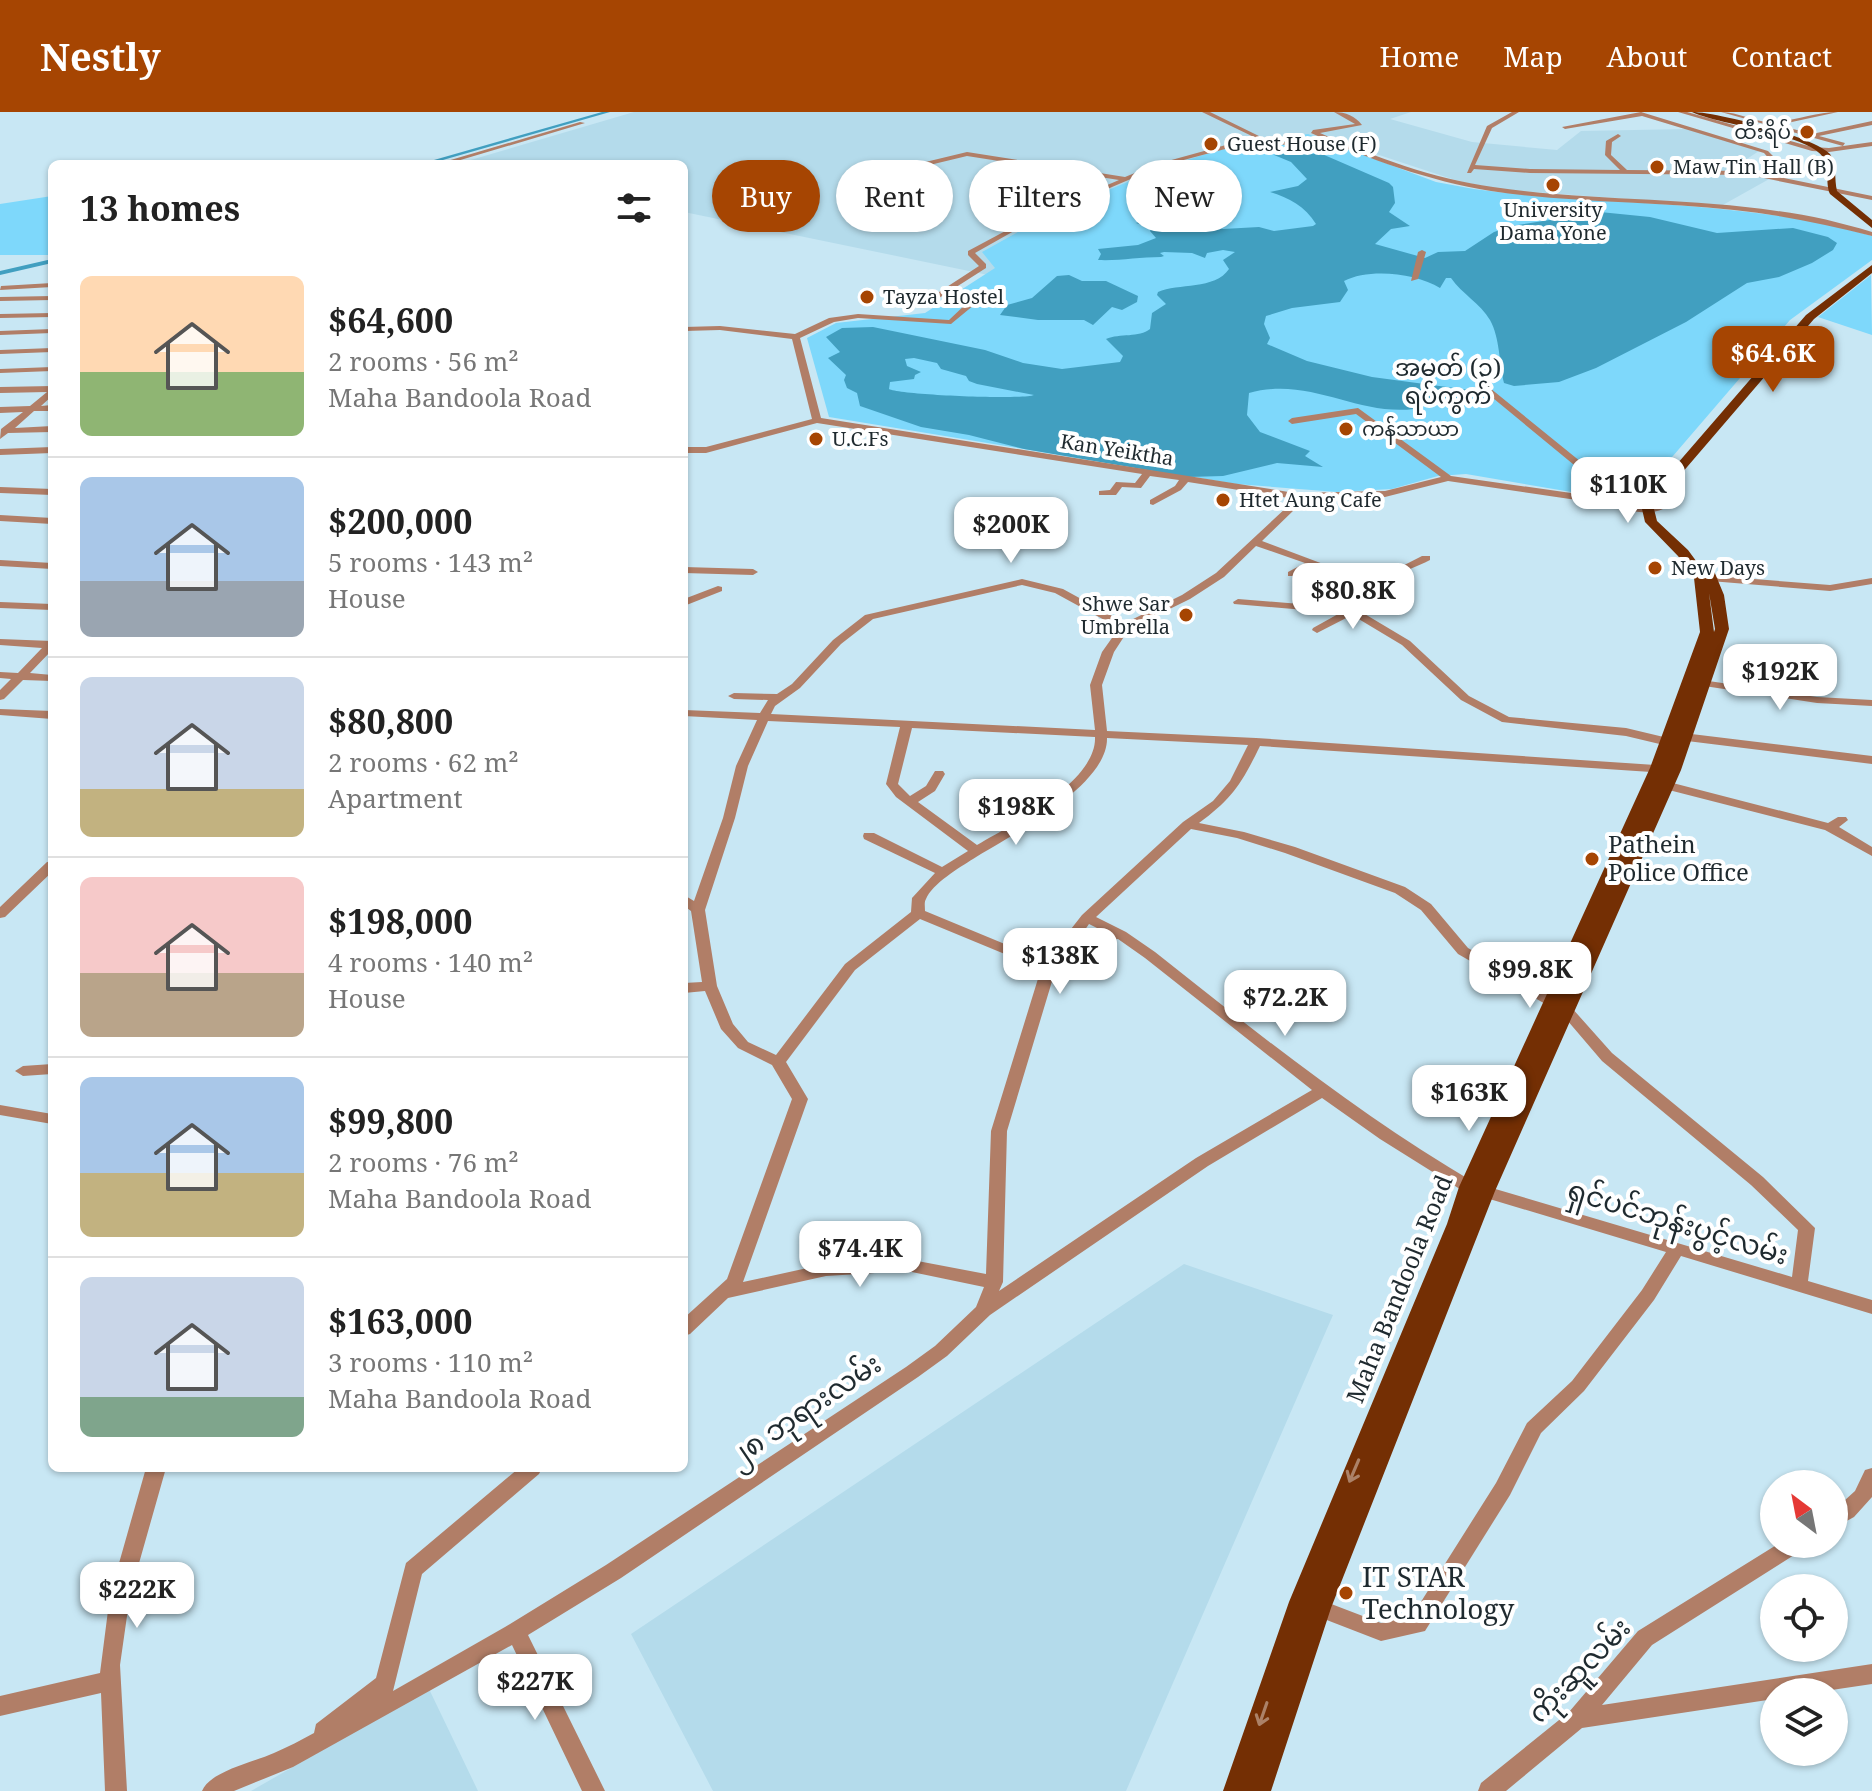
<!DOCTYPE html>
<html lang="en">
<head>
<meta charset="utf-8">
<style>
  body { margin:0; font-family:"Noto Serif","Noto Sans Myanmar",serif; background:#f2f2f2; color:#222; height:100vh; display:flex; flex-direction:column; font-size:30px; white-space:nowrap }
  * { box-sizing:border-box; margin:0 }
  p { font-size:26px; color:#767676 }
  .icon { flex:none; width:44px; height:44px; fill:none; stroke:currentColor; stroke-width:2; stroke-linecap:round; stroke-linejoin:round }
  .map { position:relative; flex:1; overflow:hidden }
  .panel { position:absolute; left:48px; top:48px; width:640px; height:1312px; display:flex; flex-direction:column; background:#fff; border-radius:12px; box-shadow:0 2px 6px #0004 }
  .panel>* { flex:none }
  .top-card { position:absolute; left:712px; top:48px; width:760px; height:72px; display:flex; gap:16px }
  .needle { width:52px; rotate:328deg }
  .tools { position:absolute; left:1760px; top:1358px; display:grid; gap:16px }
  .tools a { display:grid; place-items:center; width:88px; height:88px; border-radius:50%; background:#fff; box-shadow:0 2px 6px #0004; font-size:40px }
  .price { position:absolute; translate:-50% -68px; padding:0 18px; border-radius:16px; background:#fff; color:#222; font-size:26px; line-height:52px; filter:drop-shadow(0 2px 4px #0008) }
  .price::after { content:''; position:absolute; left:50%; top:48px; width:24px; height:18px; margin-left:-12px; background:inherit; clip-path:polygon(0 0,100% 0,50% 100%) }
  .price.current { background:#a64502; color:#fff }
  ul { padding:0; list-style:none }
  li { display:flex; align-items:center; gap:24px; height:200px; padding:0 32px }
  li+li { border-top:2px solid #e0e0e0 }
  li span { display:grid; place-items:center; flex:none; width:224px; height:160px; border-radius:12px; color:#555 }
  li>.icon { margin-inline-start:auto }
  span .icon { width:96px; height:96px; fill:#fffc; stroke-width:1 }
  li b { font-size:34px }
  h2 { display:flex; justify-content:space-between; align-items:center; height:96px; padding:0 32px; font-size:34px }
  .tag { padding:0 28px; border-radius:36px; background:#fff; box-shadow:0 2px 6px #0004; font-size:28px; line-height:72px }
  .tag.current { background:#a64502; color:#fff }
  header { display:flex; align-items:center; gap:48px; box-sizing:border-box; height:112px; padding:0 40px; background:#a64502; color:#fff }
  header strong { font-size:38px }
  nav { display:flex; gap:44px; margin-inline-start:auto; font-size:28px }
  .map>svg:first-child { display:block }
</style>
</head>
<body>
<header>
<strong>Nestly</strong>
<nav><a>Home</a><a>Map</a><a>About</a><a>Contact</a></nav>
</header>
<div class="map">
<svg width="1872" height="1679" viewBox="0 0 1872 1679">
  <rect width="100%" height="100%" fill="#c8e7f4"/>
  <path fill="#b4dbeb" d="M634 0H1411L1390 7 1472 30 1557 38 1581 19 1687 17 1759 39 1724 62 1771 66 1721 94 1495 77 1455 68 1376 42 1329 36 993 164 684 100V52H457Z
    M1184 1152 1333 1203 1126 1679H713L631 1522Z
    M429 1577 478 1679H251Z"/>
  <path fill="#7ed8fb" d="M1308 22 1436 70 1474 77C1606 95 1743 86 1872 124V148L1790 208 1642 380 1601 385 1466 362 1438 364 1392 377 1337 380 1236 372 829 305 807 226 836 211 925 201 995 156 982 140 1050 102 1164 55 1245 30Z
    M52 84V143H0V92Z
    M1871 163 1872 223 1818 205Z"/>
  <path fill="#419fc0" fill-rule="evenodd" d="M1281 41 1322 42 1389 71 1393 75 1395 91 1389 100 1410 114 1391 117 1375 132 1425 146 1438 140 1465 139 1494 120 1512 114 1600 100 1650 105 1717 121 1793 116 1828 125 1837 131 1833 138 1812 151 1779 165 1747 171 1686 210 1596 256 1559 270 1514 274 1504 271C1499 251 1500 226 1490 208 1480 191 1462 182 1451 166H1446L1440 176C1416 161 1369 156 1344 169L1348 178 1340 190 1292 196 1266 204 1264 212 1270 226 1267 232 1307 249 1372 265 1477 279 1471 285 1422 287 1414 297C1356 304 1310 264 1249 281L1247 303 1260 320 1310 339 1305 344 1323 355 1277 351 1223 364 1188 365 1024 337 969 323 921 315 860 294 857 281 847 276 844 268 846 263 828 246 840 240 826 225 842 216 873 215 985 238 1023 251 1062 257 1120 250 1123 244 1106 227C1120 221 1139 226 1150 217L1152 201 1166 192 1157 183 1158 180C1178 171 1215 178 1229 157L1223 148 1235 140 1223 138 1207 141 1205 146 1192 141 1164 140 1160 141 1164 144 1161 145C1139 145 1119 149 1098 148L1101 142 1098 137 1138 133 1156 126 1150 119 1152 116 1136 111 1162 101 1223 117 1259 115 1274 119 1313 114 1316 112C1305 94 1289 86 1270 80L1298 74 1307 67 1291 50 1274 43ZM914 246 937 251 941 257 966 264 969 269 977 272 1034 283C1023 288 900 283 889 277L890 270 914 267 915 263 921 260 907 254 905 247Z
    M1069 163 1082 169H1106L1138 184 1137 190 1122 198 1112 195 1093 213 1084 208H1038L1000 203 1007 193 1032 186 1057 164Z"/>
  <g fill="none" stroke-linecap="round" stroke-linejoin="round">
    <path fill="#419fc0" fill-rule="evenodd" d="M602 0H610L429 52H420Z
      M52 147V151L0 163V159Z"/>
    <path fill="#b17e67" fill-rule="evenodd" d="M1202 0H1210L1263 26 1258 27Z
      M1334 0C1346 0 1355 4 1362 13L1320 21C1375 45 1433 67 1493 75 1587 89 1683 85 1777 99 1810 103 1841 111 1872 120V124C1826 112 1781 103 1734 98 1653 89 1571 91 1491 79 1429 69 1368 47 1311 21L1313 18 1355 12Z
      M1512 0H1519L1492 16 1475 53 1530 57 1620 58 1605 43 1606 29 1618 22 1621 24 1612 30 1611 43 1627 58 1749 59 1773 64V51L1764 41 1642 4 1565 17 1562 15 1641 0 1768 39 1780 51 1779 65 1872 84V88L1749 63 1530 61 1474 57 1471 61H1467L1487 14Z
      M1678 0H1687L1812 35 1829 36 1872 30V34L1829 40 1812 39Z
      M1721 0C1739 0 1756 11 1773 10 1795 9 1816 0 1838 0L1778 13 1812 22 1872 9V13L1819 24 1845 31 1843 34Z
      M580 10 585 11 447 52H437Z
      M1244 28 1311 31 1308 33 1244 32 1161 54 1028 111 975 141 986 152V156L939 186 935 184 936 182 979 154 968 143V139L1024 109 1119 68 967 44 913 57 883 50 886 48 913 53 967 40 1125 65 1157 52Z
      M1422 138 1426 140 1418 167 1411 169 1418 140Z
      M52 171V175L0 178 1 174Z
      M52 184V188L0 189V185Z
      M967 191 974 193 951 212 858 206 834 210 800 226 821 306 1295 381 1385 379 1441 365 1356 302 1292 312 1288 309 1292 306 1358 296 1451 364 1606 386 1613 385 1482 277 1481 275 1485 272 1623 384 1657 387 1662 390C1651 396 1632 389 1619 390 1633 395 1651 390 1663 397 1647 405 1621 397 1604 392L1448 369 1385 385 1295 387 1188 370 1181 378 1153 393 1150 392V388L1175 374 1179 368 1150 364 1141 376 1122 375 1116 383H1099V379L1110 378 1116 370 1135 371 1142 362 817 311 706 341H684V335H706L812 307 792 227 720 218 684 219V215L720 214 795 222 829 206 858 202 949 208Z
      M52 201V205L0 206V202Z
      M52 217V221L0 223V219Z
      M52 236V240L0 242V238Z
      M52 255V259L0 261V257Z
      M52 274V284L41 294 52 293V299H34L15 316 52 314V320L8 321 0 327 1 317 23 300 0 301V295L30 294 47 280 0 281V275Z
      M52 335V341L0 343V337Z
      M1636 347 1680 351 1685 354 1680 357 1638 353 1633 361 1666 371V375L1663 376 1624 364C1622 359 1631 349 1636 347Z
      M0 375 52 377V383L0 381Z
      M1315 389 1320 392 1318 394 1294 398 1262 429 1371 470 1422 444H1430V448C1404 461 1370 470 1358 498L1410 529 1469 584 1509 605 1626 616 1672 627 1674 630 1668 634 1626 624 1502 610 1461 588 1402 533 1352 503 1317 521 1312 518 1313 516 1340 501 1234 492 1233 490 1238 487 1348 496 1353 487 1365 475 1314 454 1296 464H1288V460L1305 451 1256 434 1224 465 1190 487 1129 517 1114 540 1102 573 1107 619 1256 626 1670 654 1672 657 1670 660 1666 661 1260 634C1242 671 1232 687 1199 711L1244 720 1295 735 1405 775 1431 792 1468 836 1571 895 1612 941 1763 1065 1815 1116 1808 1169 1872 1188V1202L1681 1144 1654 1188 1584 1279 1541 1321 1510 1383 1425 1519 1381 1529 1306 1500 1303 1494 1306 1488 1313 1485 1381 1511 1412 1504 1496 1371 1527 1311 1572 1269 1642 1178 1666 1140 1463 1079 1380 1027 1322 986 1208 1054 990 1203 947 1244 918 1265 621 1466 528 1523 605 1679H582L512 1533 293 1655 234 1679H202C210 1659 254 1650 274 1641 288 1635 301 1628 314 1621L316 1612 376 1566 406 1451 519 1356H542L539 1362 422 1462 393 1579 505 1515 606 1453 906 1255 935 1234 976 1195 984 1175 907 1159 826 1164 728 1186 690 1222 684 1224V1206L727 1167 792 987 772 953 738 936 721 917 705 879 684 881V871L702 870 691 799 684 794V783L694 789 723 706 736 654 757 608 684 604V598L760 601 768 588 734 587 728 584 734 581 777 582 792 572 833 528 865 503 1022 467 1063 477 1125 511 1182 483 1216 461 1288 394ZM1022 473 1055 481 1119 516 1102 540 1090 573 1095 618 771 602 775 594 800 576 841 532 873 507ZM768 609 900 615 886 672 896 685 968 739 942 755 874 721H864L863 724 864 727 935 761 912 786 911 800 845 852 776 943 748 930 733 912 717 874 705 798 735 706 748 654ZM912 616 1095 625C1097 670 1011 713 977 733L918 690 935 679 945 662 943 659H935L926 674 910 684 898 672ZM1107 626 1248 633 1230 669 1213 689 1183 710 1082 803 1046 849 925 799C925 795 924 790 926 787 932 772 960 755 973 747 1010 724 1108 674 1107 626ZM1191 717 1237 726 1285 741 1395 781 1421 798 1458 842 1561 901 1602 949 1751 1073 1798 1118 1792 1165 1475 1071C1361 1004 1258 922 1155 840L1126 820 1096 805ZM920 807 1041 857 991 1019 986 1162 907 1147 826 1152 743 1170 808 987 786 950 855 858ZM1089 812 1105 820 1082 822ZM1118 827 1145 846 1312 978 1196 1046 999 1179 1003 1170 1007 1019 1056 856 1075 831Z
      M0 403 52 406V412L0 409Z
      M0 448 52 451V457L0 454Z
      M684 455 753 457 758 460 753 463 684 461Z
      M1702 463 1830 473 1872 466V472L1830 479 1698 468 1697 466Z
      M718 474 722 475V479L684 494V487Z
      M0 490 52 492V498L0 496Z
      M0 527 52 529V538L30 561 52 563V569L23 568 4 587 0 588V578L11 567 0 566V560L18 561 42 536 0 533Z
      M1695 567 1817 585 1872 588V594L1817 591 1691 572 1689 570Z
      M0 597 52 599V607L0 603Z
      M1675 620 1872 644V652L1671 627 1669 624Z
      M1665 669 1828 711 1838 705H1846L1848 708 1839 715 1872 735V744L1825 718 1661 676 1659 673Z
      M52 749V760L5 805 0 806V795L47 750Z
      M52 952V962L23 964 15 959 23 954Z
      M0 993 52 1002V1012L0 1003Z
      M146 1356H166L130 1483 120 1553 127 1679H105L101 1581 0 1604V1584L100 1561 110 1483Z
      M1872 1356V1385L1854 1405 1834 1416V1398L1855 1379 1865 1358Z
      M1778 1432H1805L1802 1438 1652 1533 1602 1593 1872 1552V1572L1818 1580H1774V1587L1582 1616 1506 1679H1478L1481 1671 1569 1600 1638 1519Z"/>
    <path fill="#742f04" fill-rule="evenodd" d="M1692 0C1716 0 1815 25 1830 42 1837 51 1834 68 1837 79L1872 108V116L1830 82C1825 71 1830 55 1823 45 1807 22 1719 13 1692 0Z
      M1872 153V161L1814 207 1657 390 1654 397 1657 409 1688 438 1702 457 1707 455 1714 459 1724 483 1729 517 1681 658 1495 1079 1331 1496 1271 1679H1223L1289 1490 1447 1112 1459 1075 1650 656 1700 520 1694 466 1678 444 1645 410 1642 397 1645 389 1806 203ZM1709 481 1715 517 1714 520Z"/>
  </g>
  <defs><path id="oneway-shaft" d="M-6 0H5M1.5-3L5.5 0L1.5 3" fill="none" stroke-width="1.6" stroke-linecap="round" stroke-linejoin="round" transform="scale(2)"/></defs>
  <g stroke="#ac8268">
    <use href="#oneway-shaft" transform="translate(1354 1359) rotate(113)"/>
    <use href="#oneway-shaft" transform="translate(1263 1602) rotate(109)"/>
  </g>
  <g fill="#a64502" stroke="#fff" stroke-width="3">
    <circle cx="1807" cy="20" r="8"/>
    <circle cx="1211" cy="32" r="8"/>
    <circle cx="1657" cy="55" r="8"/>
    <circle cx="1553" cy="73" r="8"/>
    <circle cx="867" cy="185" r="8"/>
    <circle cx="1346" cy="317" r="8"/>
    <circle cx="816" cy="327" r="8"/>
    <circle cx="1223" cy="388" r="8"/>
    <circle cx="1655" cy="456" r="8"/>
    <circle cx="1186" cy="503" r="8"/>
    <circle cx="1592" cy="747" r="8"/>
    <circle cx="1346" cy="1481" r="8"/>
  </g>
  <g text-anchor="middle" stroke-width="8" stroke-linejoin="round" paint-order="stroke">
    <g font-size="20" fill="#1f2a2f" stroke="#fff" text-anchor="start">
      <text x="1791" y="27" text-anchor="end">ထီးရိပ်</text>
      <text x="1227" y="39">Guest House (F)</text>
      <text x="1673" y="62">Maw Tin Hall (B)</text>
      <text x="1553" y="105" text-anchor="middle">University<tspan x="1553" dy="23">Dama Yone</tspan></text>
      <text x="883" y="192">Tayza Hostel</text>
      <text x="1362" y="324">ကန်သာယာ</text>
      <text x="832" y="334">U.C.Fs</text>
      <text x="1239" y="395">Htet Aung Cafe</text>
      <text x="1671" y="463">New Days</text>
      <text x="1170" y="499" text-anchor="end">Shwe Sar<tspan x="1170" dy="23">Umbrella</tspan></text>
    </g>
    <g font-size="20" fill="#1f2a2f" stroke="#fff">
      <text transform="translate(1117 338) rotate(9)" y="7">Kan Yeiktha</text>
    </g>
    <g font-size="24" fill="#1f2a2f" stroke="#fff">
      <text x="1448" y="264">အမှတ် (၃)<tspan x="1448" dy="28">ရပ်ကွက်</tspan></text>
    </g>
    <g font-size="24" fill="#1f2a2f" stroke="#fff" text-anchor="start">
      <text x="1608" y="741">Pathein<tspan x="1608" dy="28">Police Office</tspan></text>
    </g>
    <g font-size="24" fill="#1f2a2f" stroke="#fff">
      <text transform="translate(1400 1177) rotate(-68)" y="8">Maha Bandoola Road</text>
    </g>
    <g font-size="28" fill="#1f2a2f" stroke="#fff">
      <text transform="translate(1678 1110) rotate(17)" y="10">ရှင်ပင်ဘုန်းပွင့်လမ်း</text>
      <text transform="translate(804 1298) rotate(-34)" y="10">၂၈ ဘုရားလမ်း</text>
      <text transform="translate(1579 1558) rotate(-46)" y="10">ကိုးဆူလမ်း</text>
    </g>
    <g font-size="28" fill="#1f2a2f" stroke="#fff" text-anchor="start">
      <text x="1362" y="1475">IT STAR<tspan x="1362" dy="32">Technology</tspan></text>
    </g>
  </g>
</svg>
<div class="tools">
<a><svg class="needle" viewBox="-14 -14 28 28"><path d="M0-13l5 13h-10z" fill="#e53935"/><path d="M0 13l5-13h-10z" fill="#767676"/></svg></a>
<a><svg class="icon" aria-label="locate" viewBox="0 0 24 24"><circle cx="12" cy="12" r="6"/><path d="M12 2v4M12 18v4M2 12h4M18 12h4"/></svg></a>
<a><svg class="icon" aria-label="layers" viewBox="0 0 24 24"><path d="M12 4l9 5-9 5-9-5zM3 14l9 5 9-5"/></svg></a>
</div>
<b class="price current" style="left:1773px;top:282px">$64.6K</b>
<b class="price" style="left:1628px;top:413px">$110K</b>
<b class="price" style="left:1011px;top:453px">$200K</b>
<b class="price" style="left:1353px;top:519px">$80.8K</b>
<b class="price" style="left:1780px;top:600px">$192K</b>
<b class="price" style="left:1016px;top:735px">$198K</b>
<b class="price" style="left:1060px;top:884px">$138K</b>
<b class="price" style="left:1530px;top:898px">$99.8K</b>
<b class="price" style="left:1285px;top:926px">$72.2K</b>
<b class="price" style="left:1469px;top:1021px">$163K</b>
<b class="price" style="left:860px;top:1177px">$74.4K</b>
<b class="price" style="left:137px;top:1518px">$222K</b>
<b class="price" style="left:535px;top:1610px">$227K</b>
<div class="top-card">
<a class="tag current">Buy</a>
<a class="tag">Rent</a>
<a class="tag">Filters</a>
<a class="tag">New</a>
</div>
<section class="panel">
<h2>13 homes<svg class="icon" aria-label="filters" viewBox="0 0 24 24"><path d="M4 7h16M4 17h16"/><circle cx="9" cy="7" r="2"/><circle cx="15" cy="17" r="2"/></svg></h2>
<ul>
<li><span style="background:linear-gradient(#ffd9b3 60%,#8fb573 0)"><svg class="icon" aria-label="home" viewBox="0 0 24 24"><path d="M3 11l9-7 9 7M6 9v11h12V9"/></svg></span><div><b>$64,600</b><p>2 rooms · 56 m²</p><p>Maha Bandoola Road</p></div></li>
<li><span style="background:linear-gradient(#a9c7e8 65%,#9aa5b1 0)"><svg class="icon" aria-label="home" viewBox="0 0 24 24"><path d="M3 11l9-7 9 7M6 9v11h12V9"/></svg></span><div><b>$200,000</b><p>5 rooms · 143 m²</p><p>House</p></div></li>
<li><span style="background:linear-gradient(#c9d6e8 70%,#c2b280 0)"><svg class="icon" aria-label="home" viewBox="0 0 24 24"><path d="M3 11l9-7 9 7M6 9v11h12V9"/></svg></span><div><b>$80,800</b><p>2 rooms · 62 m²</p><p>Apartment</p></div></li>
<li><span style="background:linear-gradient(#f6c9c9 60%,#b9a48a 0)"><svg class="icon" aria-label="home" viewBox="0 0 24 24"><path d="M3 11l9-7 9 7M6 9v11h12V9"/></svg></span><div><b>$198,000</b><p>4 rooms · 140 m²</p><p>House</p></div></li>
<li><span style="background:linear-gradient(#a9c7e8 60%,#c2b280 0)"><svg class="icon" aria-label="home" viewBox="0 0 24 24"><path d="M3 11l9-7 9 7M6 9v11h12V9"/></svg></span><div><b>$99,800</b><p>2 rooms · 76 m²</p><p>Maha Bandoola Road</p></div></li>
<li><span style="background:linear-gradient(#c9d6e8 75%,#7fa58c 0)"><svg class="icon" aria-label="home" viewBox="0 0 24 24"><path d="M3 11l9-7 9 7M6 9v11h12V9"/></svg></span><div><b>$163,000</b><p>3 rooms · 110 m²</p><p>Maha Bandoola Road</p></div></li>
</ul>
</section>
</div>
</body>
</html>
